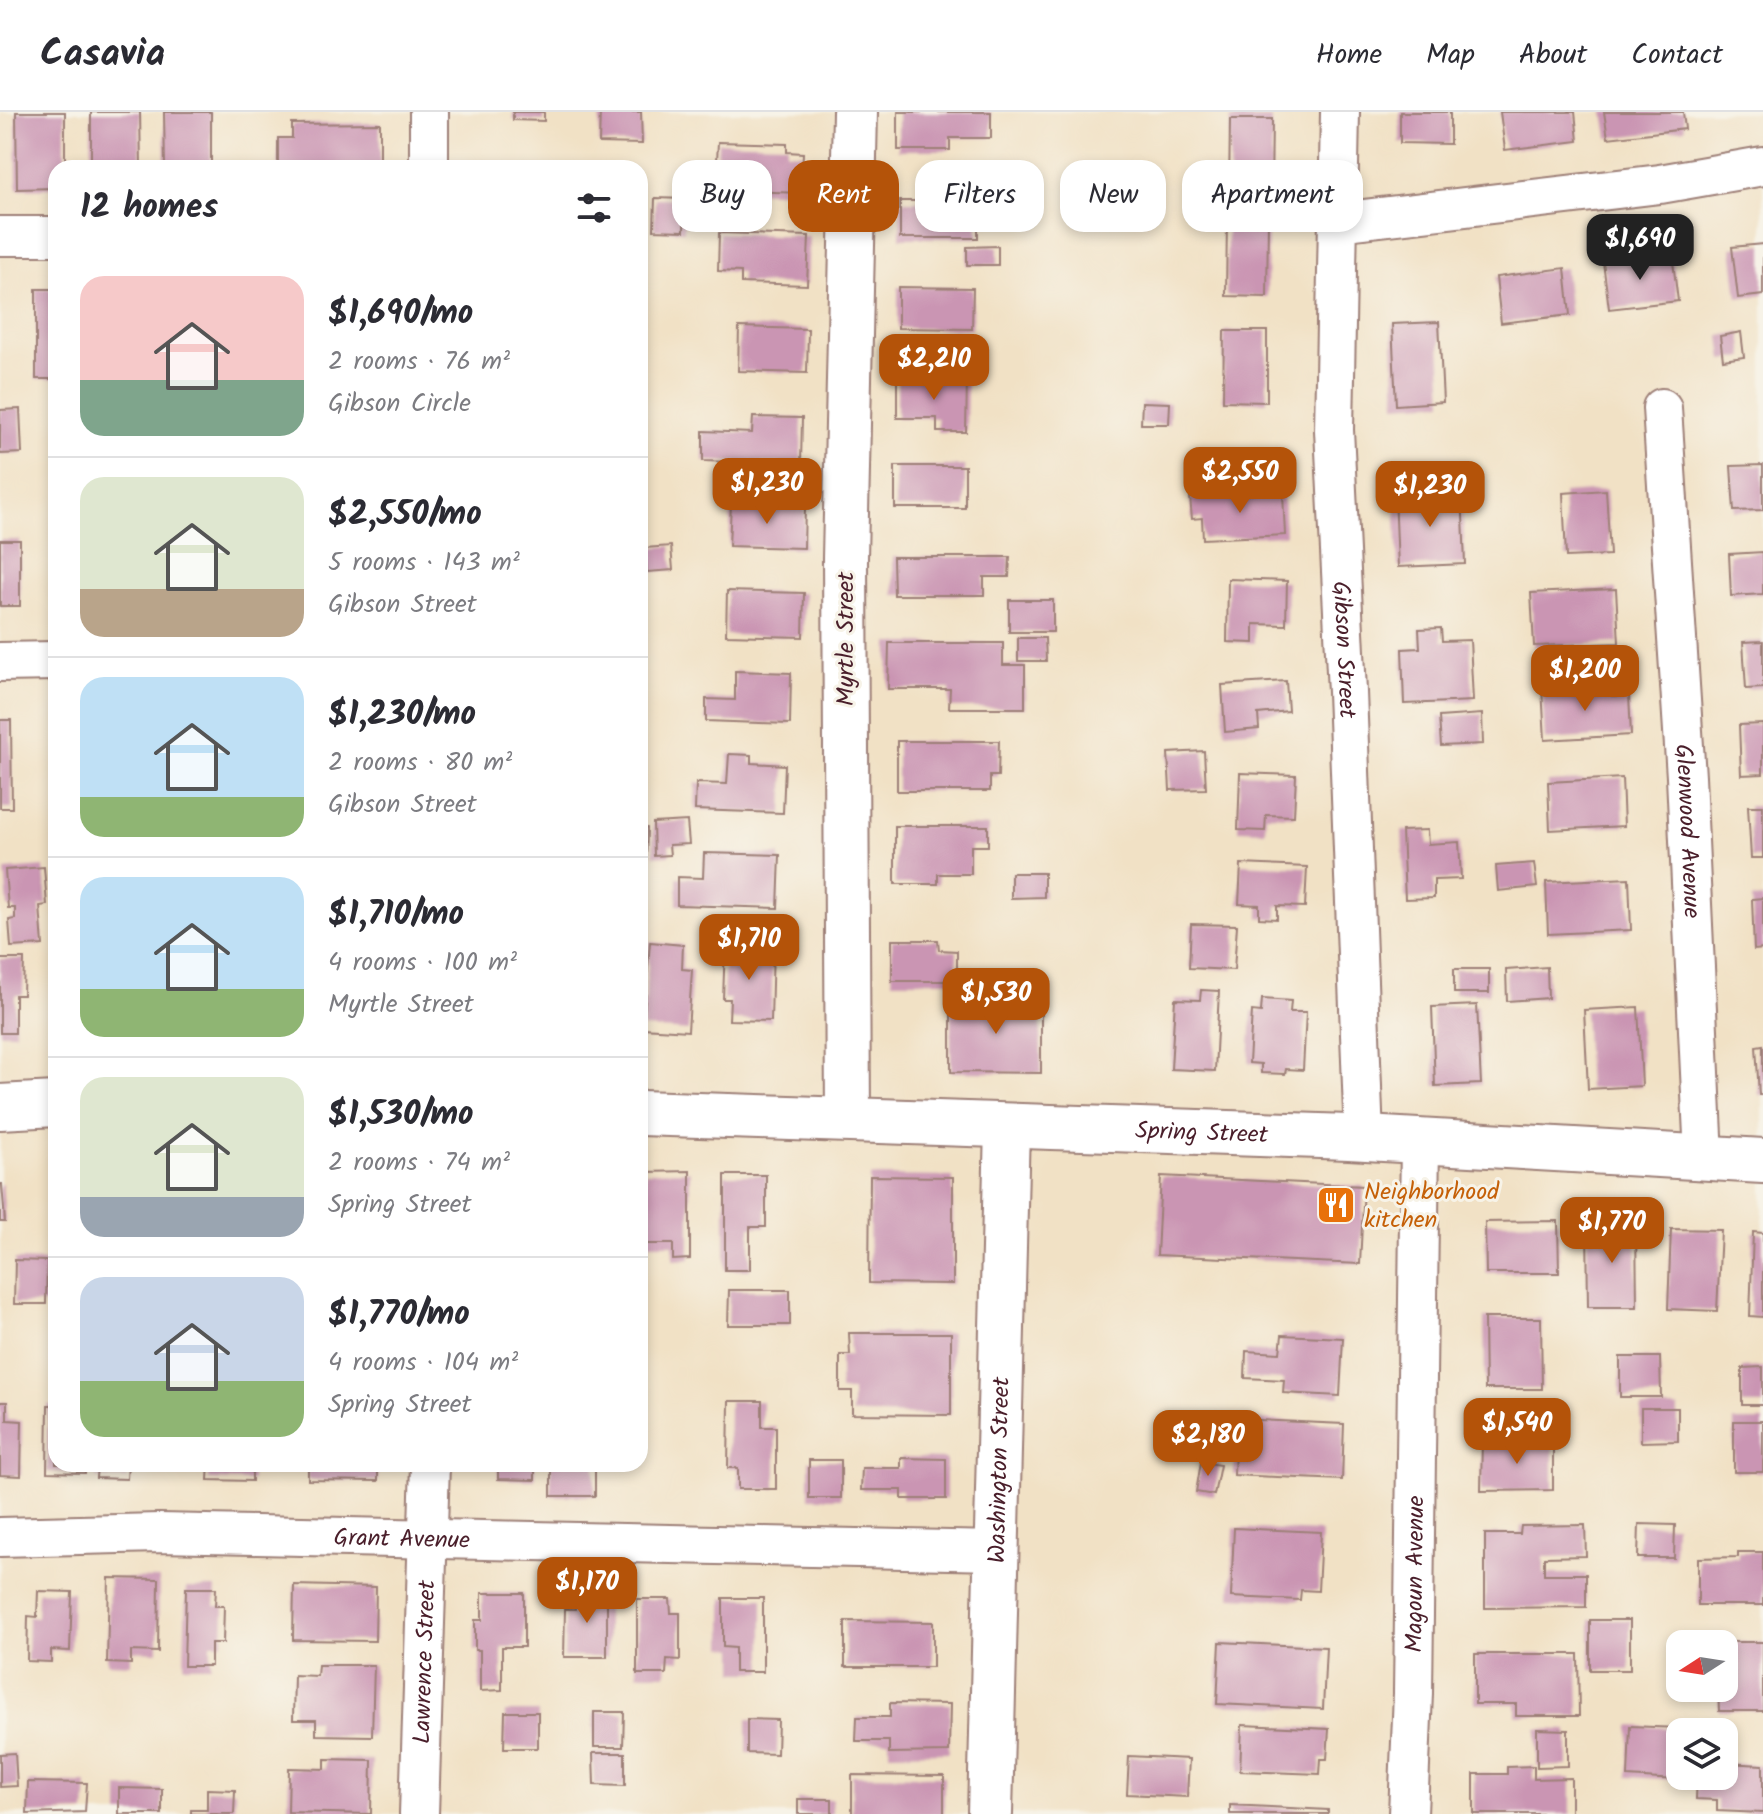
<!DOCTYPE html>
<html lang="en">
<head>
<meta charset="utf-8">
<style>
  body { margin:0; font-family:Kalam,sans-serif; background:#f7f7f7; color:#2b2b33; height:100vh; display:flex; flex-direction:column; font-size:30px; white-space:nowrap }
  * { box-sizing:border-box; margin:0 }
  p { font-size:26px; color:#7c7c81 }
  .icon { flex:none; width:44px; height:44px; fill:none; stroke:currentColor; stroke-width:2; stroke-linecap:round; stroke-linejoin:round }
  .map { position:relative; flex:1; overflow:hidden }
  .side { position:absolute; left:48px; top:48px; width:600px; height:1312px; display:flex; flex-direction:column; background:#fff; border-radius:24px; box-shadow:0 4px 12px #0003 }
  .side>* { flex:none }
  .guide { position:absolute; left:672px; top:48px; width:760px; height:72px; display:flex; gap:16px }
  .needle { width:52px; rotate:258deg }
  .tools { position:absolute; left:1666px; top:1518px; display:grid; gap:16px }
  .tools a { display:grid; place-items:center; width:72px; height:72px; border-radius:16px; background:#fff; box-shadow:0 4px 12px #0003; font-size:40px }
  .price { position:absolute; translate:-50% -68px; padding:0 18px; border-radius:16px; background:#b45309; color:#fff; font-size:26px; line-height:52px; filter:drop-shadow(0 2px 4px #0008) }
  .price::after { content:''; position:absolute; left:50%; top:48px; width:24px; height:18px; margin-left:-12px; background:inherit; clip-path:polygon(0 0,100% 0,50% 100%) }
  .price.active { background:#222; color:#fff }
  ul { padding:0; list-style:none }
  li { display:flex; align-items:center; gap:24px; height:200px; padding:0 32px }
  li+li { border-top:2px solid #e1e1e2 }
  li span { display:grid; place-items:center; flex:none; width:224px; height:160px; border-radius:24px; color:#555 }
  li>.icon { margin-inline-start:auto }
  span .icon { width:96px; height:96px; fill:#fffc; stroke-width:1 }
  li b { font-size:34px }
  h2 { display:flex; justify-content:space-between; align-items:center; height:96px; padding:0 32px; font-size:34px }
  .tag { padding:0 28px; border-radius:24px; background:#fff; box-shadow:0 4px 12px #0003; font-size:28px; line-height:72px }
  .tag.active { background:#b45309; color:#fff }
  header { display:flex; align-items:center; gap:48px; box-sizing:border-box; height:112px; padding:0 40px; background:#fff; border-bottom:2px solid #e1e1e2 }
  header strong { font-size:38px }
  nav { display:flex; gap:44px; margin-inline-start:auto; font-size:28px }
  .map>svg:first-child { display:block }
</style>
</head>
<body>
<header>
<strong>Casavia</strong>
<nav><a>Home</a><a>Map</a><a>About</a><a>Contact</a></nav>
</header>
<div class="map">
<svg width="1763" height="1702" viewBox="0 0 1763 1702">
  <rect width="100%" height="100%" fill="#f7f3e8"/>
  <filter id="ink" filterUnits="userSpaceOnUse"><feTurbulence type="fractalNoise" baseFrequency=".0125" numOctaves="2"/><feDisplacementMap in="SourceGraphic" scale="16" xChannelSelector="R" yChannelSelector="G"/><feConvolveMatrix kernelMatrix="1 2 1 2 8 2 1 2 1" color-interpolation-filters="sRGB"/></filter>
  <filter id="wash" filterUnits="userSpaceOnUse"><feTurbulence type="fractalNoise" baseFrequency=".006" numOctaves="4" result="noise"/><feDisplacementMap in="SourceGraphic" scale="32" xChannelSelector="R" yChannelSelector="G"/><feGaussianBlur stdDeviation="1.8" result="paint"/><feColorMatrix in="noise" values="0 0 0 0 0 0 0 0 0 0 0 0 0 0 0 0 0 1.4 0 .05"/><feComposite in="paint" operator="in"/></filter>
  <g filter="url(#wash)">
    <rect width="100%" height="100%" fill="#f1e1c5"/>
    <g id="blocks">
      <path fill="#ca95b3" d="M16 0H65V56H56V76L17 77Z
        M91 0H140L141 56H91Z
        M164 0H211V56H165Z
        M513 0H544V9L513 8Z
        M600 0H641L642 32 599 31Z
        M898 0H991V26H950V38H898Z
        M1400 0H1450V32L1400 31Z
        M1500 0H1575L1578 29 1505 38Z
        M1604 0H1683L1685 17 1608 26Z
        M1230 7H1272L1271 79H1229Z
        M380 11V56H278V26H292V12Z
        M718 30 787 32V40L803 41 801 81 746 79 747 69 716 68Z
        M655 86 685 87 684 119 654 118Z
        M900 89H978V126H900Z
        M1227 108H1268L1267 185 1226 184Z
        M719 121 809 124 807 173 741 171V160L718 159Z
        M1763 132V183L1738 186 1732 135Z
        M998 134V153H967V135Z
        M1672 142 1678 189 1609 197 1603 150Z
        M1565 156 1570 203 1501 211 1496 165Z
        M898 175 973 176 972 217 898 216Z
        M36 177H56V267H36Z
        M1439 210 1443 290 1396 293 1392 212Z
        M739 215 808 217 807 261 738 259Z
        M1224 219H1267V290L1223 289Z
        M1741 220 1744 245 1723 248 1720 224Z
        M897 267H967L966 320H937V306H897Z
        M1142 290 1170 291 1169 312H1141Z
        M20 297 22 341 0 342V298Z
        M753 305 802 306 801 352 703 349V319L752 321Z
        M1763 353V398L1734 399 1731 354Z
        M895 354H965V396H895Z
        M1606 378 1610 443 1566 445 1563 381Z
        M1462 379 1465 452 1398 455 1395 382Z
        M1283 381 1285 423 1203 427 1202 406 1192 407 1190 385Z
        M731 392 805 394 804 436 729 434Z
        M0 428H20V494H0Z
        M671 434 673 458 647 460 645 436Z
        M1763 440V482L1731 484 1729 442Z
        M893 445H1010L1009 465H984V483H894Z
        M1228 467 1287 469 1286 513 1254 512V531L1227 530Z
        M1616 477 1619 531 1534 534 1531 481Z
        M727 479 804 481 803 525 726 523Z
        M1009 488H1053V520H1009Z
        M1441 516 1442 529 1470 528 1473 589 1404 592 1402 537 1420 536 1419 517Z
        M1018 526H1045L1046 549H1018Z
        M1763 529V576L1746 577 1743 530Z
        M889 531H1003V553H1025V596H949L950 577H888Z
        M735 559 791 561 790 612 706 609V587L735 588Z
        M1286 569 1288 599 1258 602 1259 617 1225 620 1222 573Z
        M1611 573 1612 584 1629 583 1631 623 1545 628 1542 576Z
        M1482 602 1483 632 1441 634 1439 605Z
        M0 608H11L12 696H0Z
        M1763 612V662L1741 663 1739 613Z
        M897 629H999L998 664H990V679H897Z
        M1204 639 1206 677 1170 678 1168 641Z
        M729 642 751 643V651L785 653 783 701 695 698 696 671 727 672Z
        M1240 661 1296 663 1294 704 1266 703 1265 719 1238 718Z
        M1622 666 1624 714 1550 718 1548 670Z
        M1748 694H1763V746H1751Z
        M687 709 689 732 669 733 670 743 654 744 653 711Z
        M895 714H988V734H971V762H938V772H895Z
        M640 715 647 716 646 755H640Z
        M1427 718 1428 732 1459 730 1461 767 1434 768V786L1405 787 1402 719Z
        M704 741 780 743 778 796 677 793V765L703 766Z
        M1534 751 1537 775 1498 779 1496 754Z
        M1241 752 1307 755 1305 795 1277 794V807L1259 806V793L1239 792Z
        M44 755 47 793 40 794 43 833 11 835 9 808 15 807V796H8L5 758Z
        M1011 761H1044V785L1011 786Z
        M1629 766 1631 818 1548 822 1546 770Z
        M1763 786V837L1754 838 1752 787Z
        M1191 812 1237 813 1234 858 1189 856Z
        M892 828H938L939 838 957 839V869H892Z
        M650 830 683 833 682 857 692 858 688 919 643 916Z
        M725 833 773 835 771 909 729 908 730 887H723Z
        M0 847H24L23 883H15V921H0Z
        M1547 855 1548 886 1507 889 1506 858Z
        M1454 857H1489V881H1454Z
        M1201 878 1219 879 1215 959 1171 957 1175 887 1200 888Z
        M951 886 1041 887V961L951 960Z
        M1262 887 1291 889 1290 900H1306L1303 958 1286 957 1285 962 1261 961V952L1249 951 1252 899 1261 900Z
        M1477 893 1481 972 1435 974 1432 895Z
        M1638 895 1642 974 1588 977 1584 898Z
        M1763 933V983H1759L1756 934Z
        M690 1059V1147L673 1148V1132H645V1060Z
        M725 1063H766V1115H750V1158H725Z
        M870 1064 953 1065V1172L869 1171Z
        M1161 1064 1364 1074 1360 1152 1157 1143Z
        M0 1072H2L5 1110H0Z
        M1558 1109 1559 1161H1486L1485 1110Z
        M1636 1110 1637 1195H1588L1587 1111Z
        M1671 1117 1721 1118 1717 1199 1668 1197Z
        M1753 1120 1763 1121V1205L1750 1204Z
        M15 1148 47 1149 46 1192H14Z
        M729 1178H790V1213H728Z
        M1484 1206H1541L1542 1277H1485Z
        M849 1221H951V1303L852 1302V1279H840V1243H850Z
        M1282 1223 1343 1226 1340 1284 1283 1281 1284 1268 1245 1266 1246 1239 1280 1241Z
        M1620 1245H1660L1661 1285H1620Z
        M1763 1255V1293H1742V1256Z
        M729 1289H762V1315H776V1377H738V1356H728Z
        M0 1290H7V1308L22 1309 21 1364 0 1363Z
        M48 1293H56V1352H85V1361L47 1360Z
        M1641 1296H1678V1329L1641 1330Z
        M1236 1307 1344 1312 1342 1368 1234 1363Z
        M1734 1309H1763V1360H1734Z
        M1482 1329H1553V1378L1481 1379Z
        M901 1346 946 1347V1387H902V1378H861L862 1356H901Z
        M809 1348H841V1386H809Z
        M1201 1350 1220 1353 1214 1383 1196 1380Z
        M97 1352H128L127 1367 96 1366Z
        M209 1352H252V1369L208 1368Z
        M308 1352H378V1369L308 1368Z
        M498 1352H535V1368L498 1367Z
        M551 1352H595V1384H551Z
        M1639 1412 1675 1413 1674 1446H1638Z
        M1585 1413 1586 1444 1544 1445V1462H1586V1495L1485 1496V1422H1520L1521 1414Z
        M1234 1416 1321 1420 1318 1479 1301 1478 1300 1488 1231 1485Z
        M1738 1440H1763V1493H1698V1446L1738 1445Z
        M109 1466 159 1467 158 1540 131 1539V1552L107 1551Z
        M294 1473 376 1475 375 1529 293 1528Z
        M186 1476H216L215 1494H224L223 1531H211V1554H184Z
        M575 1476 607 1477V1545H564L565 1497H575Z
        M38 1479 72 1480 70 1539 51 1538V1550L27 1549 28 1504 37 1505Z
        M482 1481H524V1535H502V1578L480 1579V1538H475V1508H482Z
        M723 1486H763V1560H735V1536L723 1535Z
        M637 1487H670L671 1501H680V1548L667 1547 666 1562H637Z
        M1590 1508H1630V1558H1590Z
        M845 1509 933 1510V1555H845Z
        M1220 1530 1326 1535 1323 1597 1217 1592Z
        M1724 1530H1763V1599H1719L1718 1576H1724Z
        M1475 1542H1578L1579 1604H1516V1592H1475Z
        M318 1553H374L372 1624 316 1623V1608H293L294 1563 317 1564Z
        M890 1591 950 1592 949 1640 889 1641V1629H856L857 1605H890Z
        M505 1600H538V1636H504Z
        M594 1600H624L623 1635H594Z
        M747 1607 778 1608 777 1642 747 1641Z
        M1242 1613 1329 1617 1327 1647H1321L1320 1662 1240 1659Z
        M1630 1614 1678 1616 1676 1668 1628 1665Z
        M1537 1617 1568 1618V1654L1537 1655Z
        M15 1641 17 1674 0 1675V1642Z
        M593 1641H625V1674L594 1673Z
        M1129 1644 1189 1647 1187 1685 1127 1682Z
        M325 1647 372 1648 371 1702 288 1700 289 1656 325 1657Z
        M1724 1651 1763 1653V1701L1717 1699V1688L1696 1687 1697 1664H1724Z
        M1534 1654V1667L1571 1666V1702H1474V1662H1507V1655Z
        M852 1663 944 1664V1702H852Z
        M28 1670 87 1671 85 1700 27 1702Z
        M119 1676 162 1677V1702H119Z
        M207 1677 235 1678 234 1702H191V1698H207Z
        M798 1687H832V1702H798Z
        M1230 1693 1328 1698V1702H1230Z"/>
    </g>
  </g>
  <g filter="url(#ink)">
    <use href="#blocks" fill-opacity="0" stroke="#9e8078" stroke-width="2"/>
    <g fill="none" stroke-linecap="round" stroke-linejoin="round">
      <g stroke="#9e8078" stroke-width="42">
        <g id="minor">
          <path d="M429 0V56"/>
          <path id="s1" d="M1340 0 1334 318 1347 580 1364 1027"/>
          <path d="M1338 110 1660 72 1763 54"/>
          <path d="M0 124H56"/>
          <path id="s2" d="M1662 296 1686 665 1704 1045"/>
          <path d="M0 550 56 549"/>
          <path id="s3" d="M0 1425 159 1421 997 1439"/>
          <path id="s4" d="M419 1702 430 1352"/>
          <path id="s5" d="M1408 1702 1413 1581 1420 1029"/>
        </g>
      </g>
      <g stroke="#9e8078" stroke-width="48">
        <g id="tertiary">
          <path d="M0 995 56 992"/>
          <path id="s6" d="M640 1001 1349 1025 1763 1049"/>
          <path d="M848 1007 845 446 855 0"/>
          <path id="s7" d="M990 1702 1007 1014"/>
        </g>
      </g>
      <use href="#minor" stroke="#fff" stroke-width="38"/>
      <use href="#tertiary" stroke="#fff" stroke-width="44"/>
    </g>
  </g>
  <defs>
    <g id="restaurant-square" transform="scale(2)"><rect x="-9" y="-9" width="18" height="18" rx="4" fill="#e8710a" stroke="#f7f3e8"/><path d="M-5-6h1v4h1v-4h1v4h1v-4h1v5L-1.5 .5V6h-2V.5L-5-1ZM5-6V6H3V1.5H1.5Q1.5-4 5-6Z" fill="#fff"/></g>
  </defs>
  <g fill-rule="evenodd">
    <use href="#restaurant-square" x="1336" y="1093"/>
  </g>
  <g text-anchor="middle" stroke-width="6" stroke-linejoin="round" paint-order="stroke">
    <g font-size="24" fill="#4a1f2b" stroke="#f7f3e8">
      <text transform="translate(845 527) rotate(-90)" y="8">Myrtle Street</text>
      <text dy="8" stroke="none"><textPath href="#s1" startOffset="538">Gibson Street</textPath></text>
      <text dy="8" stroke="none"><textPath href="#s2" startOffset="424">Glenwood Avenue</textPath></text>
      <text dy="8" stroke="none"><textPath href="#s6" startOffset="562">Spring Street</textPath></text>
      <text dy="8" stroke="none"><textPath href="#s7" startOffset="344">Washington Street</textPath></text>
      <text dy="8" stroke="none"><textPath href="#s3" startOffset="402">Grant Avenue</textPath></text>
      <text dy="8" stroke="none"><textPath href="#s5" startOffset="240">Magoun Avenue</textPath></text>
      <text dy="8" stroke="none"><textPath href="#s4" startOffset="152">Lawrence Street</textPath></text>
    </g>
    <g font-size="24" fill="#c56008" stroke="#f7f3e8" text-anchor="start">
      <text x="1364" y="1087">Neighborhood<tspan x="1364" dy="28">kitchen</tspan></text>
    </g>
  </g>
</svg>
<div class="tools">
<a><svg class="needle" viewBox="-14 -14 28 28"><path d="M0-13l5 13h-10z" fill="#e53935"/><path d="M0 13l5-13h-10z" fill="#7c7c81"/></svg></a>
<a><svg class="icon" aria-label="layers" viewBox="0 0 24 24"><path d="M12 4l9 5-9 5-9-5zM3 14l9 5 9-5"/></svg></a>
</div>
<b class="price active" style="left:1640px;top:170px">$1,690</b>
<b class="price" style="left:934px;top:290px">$2,210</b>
<b class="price" style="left:1240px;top:403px">$2,550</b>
<b class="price" style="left:767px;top:414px">$1,230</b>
<b class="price" style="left:1430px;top:417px">$1,230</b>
<b class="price" style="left:1585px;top:601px">$1,200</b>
<b class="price" style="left:749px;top:870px">$1,710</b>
<b class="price" style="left:996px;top:924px">$1,530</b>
<b class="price" style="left:1612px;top:1153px">$1,770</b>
<b class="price" style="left:1517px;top:1354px">$1,540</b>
<b class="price" style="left:1208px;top:1366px">$2,180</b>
<b class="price" style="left:587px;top:1513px">$1,170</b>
<div class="guide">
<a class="tag">Buy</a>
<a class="tag active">Rent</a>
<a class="tag">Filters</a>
<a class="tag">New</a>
<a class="tag">Apartment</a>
</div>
<section class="side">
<h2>12 homes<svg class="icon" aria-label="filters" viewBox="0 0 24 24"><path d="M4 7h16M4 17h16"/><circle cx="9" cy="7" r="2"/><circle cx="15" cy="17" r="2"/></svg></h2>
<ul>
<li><span style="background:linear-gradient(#f6c9c9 65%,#7fa58c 0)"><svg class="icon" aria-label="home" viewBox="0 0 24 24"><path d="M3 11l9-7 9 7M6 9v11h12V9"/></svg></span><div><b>$1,690/mo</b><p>2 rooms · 76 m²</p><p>Gibson Circle</p></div></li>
<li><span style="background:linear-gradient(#dfe7d0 70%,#b9a48a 0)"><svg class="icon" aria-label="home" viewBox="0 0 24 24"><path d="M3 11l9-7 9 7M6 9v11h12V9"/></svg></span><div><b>$2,550/mo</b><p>5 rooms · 143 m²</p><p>Gibson Street</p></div></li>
<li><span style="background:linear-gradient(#bfe0f5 75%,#8fb573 0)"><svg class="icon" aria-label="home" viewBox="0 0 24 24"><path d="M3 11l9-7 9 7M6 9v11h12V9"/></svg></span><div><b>$1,230/mo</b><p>2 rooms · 80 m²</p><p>Gibson Street</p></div></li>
<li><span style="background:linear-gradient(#bfe0f5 70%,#8fb573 0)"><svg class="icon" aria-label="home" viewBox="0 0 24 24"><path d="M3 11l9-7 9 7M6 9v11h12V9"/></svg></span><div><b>$1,710/mo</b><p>4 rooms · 100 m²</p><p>Myrtle Street</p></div></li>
<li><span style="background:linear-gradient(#dfe7d0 75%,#9aa5b1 0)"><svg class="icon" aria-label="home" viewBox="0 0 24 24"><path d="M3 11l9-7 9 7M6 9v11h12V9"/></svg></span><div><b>$1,530/mo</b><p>2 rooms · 74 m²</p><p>Spring Street</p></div></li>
<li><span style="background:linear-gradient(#c9d6e8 65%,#8fb573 0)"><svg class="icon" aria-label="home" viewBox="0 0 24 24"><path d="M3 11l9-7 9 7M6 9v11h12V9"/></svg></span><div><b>$1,770/mo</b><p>4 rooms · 104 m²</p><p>Spring Street</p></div></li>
</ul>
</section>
</div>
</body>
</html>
